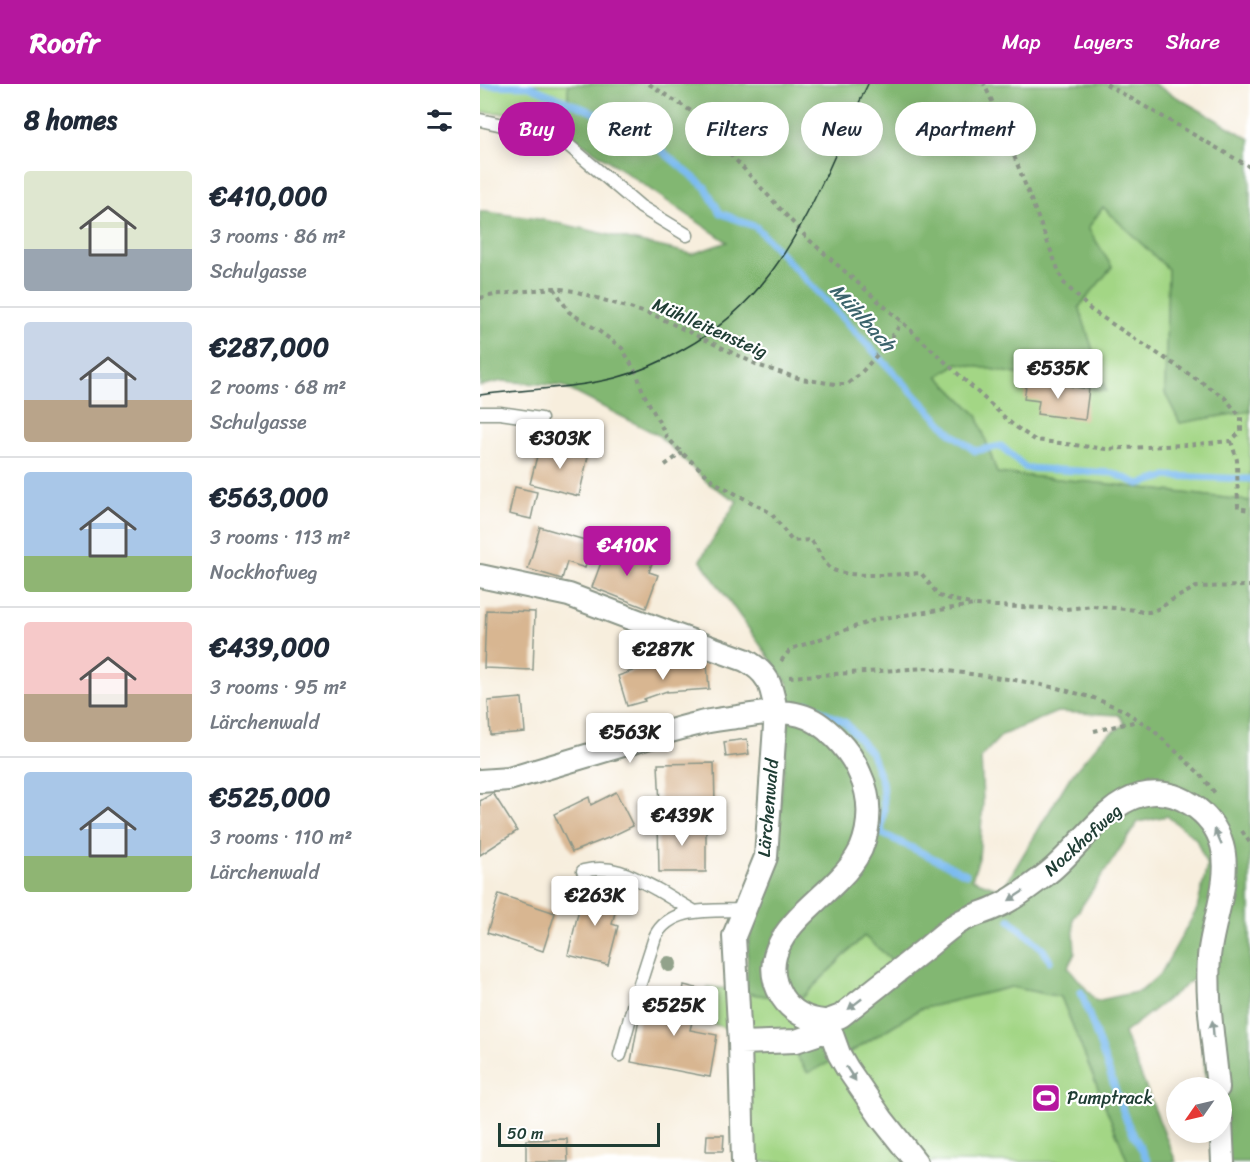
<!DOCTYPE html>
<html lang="en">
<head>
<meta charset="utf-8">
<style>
  body { margin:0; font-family:Sriracha,sans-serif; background:#f2f2f3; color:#1f2937; height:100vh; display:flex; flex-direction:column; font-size:22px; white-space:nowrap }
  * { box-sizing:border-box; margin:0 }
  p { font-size:20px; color:#747a83 }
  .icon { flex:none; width:33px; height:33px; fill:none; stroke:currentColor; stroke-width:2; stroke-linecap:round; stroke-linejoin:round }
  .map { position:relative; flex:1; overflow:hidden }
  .sheet { display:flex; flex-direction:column; background:#fff; width:480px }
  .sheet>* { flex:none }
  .guide { position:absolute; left:18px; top:18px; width:570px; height:54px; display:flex; gap:12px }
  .needle { width:39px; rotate:236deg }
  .tools { position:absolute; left:686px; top:993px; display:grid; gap:12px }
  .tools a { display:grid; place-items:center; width:66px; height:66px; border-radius:50%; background:#fff; box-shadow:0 3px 15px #0003; font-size:30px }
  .scale { position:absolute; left:18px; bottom:15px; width:162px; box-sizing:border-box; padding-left:6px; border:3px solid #1f3d34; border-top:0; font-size:16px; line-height:21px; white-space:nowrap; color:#1f3d34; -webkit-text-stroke:4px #fff; paint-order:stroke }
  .price { position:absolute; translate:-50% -51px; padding:0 14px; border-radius:6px; background:#fff; color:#222; font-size:20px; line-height:39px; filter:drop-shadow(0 2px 3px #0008) }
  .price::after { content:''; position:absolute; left:50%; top:36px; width:18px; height:14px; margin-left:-9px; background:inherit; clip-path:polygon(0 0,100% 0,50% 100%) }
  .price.active { background:#b5179e; color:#fff }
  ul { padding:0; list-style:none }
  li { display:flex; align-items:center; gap:18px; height:150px; padding:0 24px }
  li+li { border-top:2px solid #e0e1e3 }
  li span { display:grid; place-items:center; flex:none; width:168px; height:120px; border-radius:6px; color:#555 }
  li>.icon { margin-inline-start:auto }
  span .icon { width:72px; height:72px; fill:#fffc; stroke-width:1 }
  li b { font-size:26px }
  h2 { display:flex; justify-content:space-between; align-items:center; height:72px; padding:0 24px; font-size:26px }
  .tag { padding:0 21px; border-radius:27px; background:#fff; box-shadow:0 3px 15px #0003; font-size:21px; line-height:54px }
  .tag.active { background:#b5179e; color:#fff }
  header { display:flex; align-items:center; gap:36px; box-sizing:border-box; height:84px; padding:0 30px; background:#b5179e; color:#fff }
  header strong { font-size:28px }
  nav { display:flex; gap:33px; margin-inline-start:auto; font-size:21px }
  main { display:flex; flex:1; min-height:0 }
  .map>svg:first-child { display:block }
</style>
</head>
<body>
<header>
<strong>Roofr</strong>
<nav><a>Map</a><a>Layers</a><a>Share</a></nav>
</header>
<main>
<section class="sheet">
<h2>8 homes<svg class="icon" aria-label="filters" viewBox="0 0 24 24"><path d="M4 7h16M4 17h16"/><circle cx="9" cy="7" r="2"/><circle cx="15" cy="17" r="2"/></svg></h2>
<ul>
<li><span style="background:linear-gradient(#dfe7d0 65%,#9aa5b1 0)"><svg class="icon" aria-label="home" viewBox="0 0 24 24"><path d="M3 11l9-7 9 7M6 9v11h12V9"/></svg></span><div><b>€410,000</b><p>3 rooms · 86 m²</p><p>Schulgasse</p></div></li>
<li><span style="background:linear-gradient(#c9d6e8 65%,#b9a48a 0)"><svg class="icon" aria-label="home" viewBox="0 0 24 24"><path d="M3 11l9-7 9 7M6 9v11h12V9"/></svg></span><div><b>€287,000</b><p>2 rooms · 68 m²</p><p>Schulgasse</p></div></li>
<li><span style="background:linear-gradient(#a9c7e8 70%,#8fb573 0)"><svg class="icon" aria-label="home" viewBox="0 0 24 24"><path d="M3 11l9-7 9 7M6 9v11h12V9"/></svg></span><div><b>€563,000</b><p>3 rooms · 113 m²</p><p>Nockhofweg</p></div></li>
<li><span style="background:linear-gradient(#f6c9c9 60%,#b9a48a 0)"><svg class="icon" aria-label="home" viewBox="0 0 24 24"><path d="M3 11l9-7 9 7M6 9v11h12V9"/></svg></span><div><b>€439,000</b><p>3 rooms · 95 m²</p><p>Lärchenwald</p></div></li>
<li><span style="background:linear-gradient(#a9c7e8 70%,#8fb573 0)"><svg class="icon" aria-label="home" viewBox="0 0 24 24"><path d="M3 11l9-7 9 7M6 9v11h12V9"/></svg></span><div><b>€525,000</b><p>3 rooms · 110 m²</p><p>Lärchenwald</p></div></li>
</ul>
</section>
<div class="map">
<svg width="770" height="1078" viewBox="0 0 770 1078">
  <rect width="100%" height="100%" fill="#fff"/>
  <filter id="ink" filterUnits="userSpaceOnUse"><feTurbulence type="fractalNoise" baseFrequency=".0167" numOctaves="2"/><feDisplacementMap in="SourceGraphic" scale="12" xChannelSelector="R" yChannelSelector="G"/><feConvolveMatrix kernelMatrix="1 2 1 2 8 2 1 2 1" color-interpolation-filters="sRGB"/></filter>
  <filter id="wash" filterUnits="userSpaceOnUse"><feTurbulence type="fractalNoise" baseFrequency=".008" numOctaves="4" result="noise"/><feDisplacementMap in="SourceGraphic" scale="24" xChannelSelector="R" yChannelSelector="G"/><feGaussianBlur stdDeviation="1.35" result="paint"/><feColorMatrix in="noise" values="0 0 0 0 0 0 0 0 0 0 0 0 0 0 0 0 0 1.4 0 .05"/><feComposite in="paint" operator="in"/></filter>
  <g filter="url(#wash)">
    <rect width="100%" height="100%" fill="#f7eedd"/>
    <path fill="#a3d685" stroke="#618a5c" stroke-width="1.5" d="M0 0H88V49L26 29 0 28Z
      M623 123 688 185 685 309 700 339 770 327V417L628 400 517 389 497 331 458 292 478 279 626 307 599 223 632 183 608 144Z
      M384 852 425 887 314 968 327 988 374 966 440 925 531 903 581 913 648 1078H263L266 909 319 917Z
      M228 903 249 905 253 946 220 936Z"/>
    <path fill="#82b772" stroke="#507a53" stroke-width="1.5" fill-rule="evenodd" d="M88 0H674L770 55V327L700 339 685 309 688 185 623 123 608 144 632 183 599 223 626 307 478 279 458 292 497 331 517 389 628 400 770 417V1078H733L741 1048V1004L727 1003 715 894 644 949 696 1078H648L581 913 531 903 440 925 374 966 328 989 314 968 365 939 425 887 384 852 319 917 266 909 268 858 294 779 308 642V600L220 476 257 417 229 400 178 351 82 302 22 297 0 302V127L65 136 212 170 247 158 88 49ZM577 628 639 631 645 640 623 654 590 693 522 806 492 795 499 774 503 718 501 673 522 651ZM687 732 716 755 727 782 717 825 681 889 661 907 616 917 588 883 595 869 593 835 658 738Z"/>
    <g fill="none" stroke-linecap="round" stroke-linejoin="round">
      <path stroke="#7cbbf0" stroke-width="7" d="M0 1 49 2 158 47 225 103 240 129 276 143 471 349 495 367 521 362 546 384 633 389 659 400 688 392 770 395
        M328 620 366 639 391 669 402 698 404 725 401 749 486 790
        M530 836 562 864 570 877
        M601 908 647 1038 668 1078"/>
    </g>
    <g id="blocks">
      <path fill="#d8b691" d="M547 296 609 305 605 336 557 330 559 317 544 315Z
        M81 361 109 368 99 412 50 400 59 364 79 368Z
        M35 403 57 408 51 435 29 430Z
        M60 443 112 458 105 484 87 478 82 495 48 485Z
        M143 465 173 476 169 488 178 491 166 524 112 503 125 468 140 473Z
        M6 526 55 528 53 586 4 584Z
        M227 579 229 605 187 608V607L164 615 165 617 147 622 138 592 155 586Z
        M42 614 45 648 10 651 8 617Z
        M267 655 269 670 246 673 244 658Z
        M234 679 235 720 180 721 178 680Z
        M136 708 153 742 128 754 92 768 74 730 109 713 111 721Z
        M13 709 37 747 0 771V717Z
        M178 738H226V788H179Z
        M104 804 139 813 132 840 138 842 128 881 88 871Z
        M19 810 75 829 63 867 7 849Z
        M204 901 220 905 210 946 237 951 230 993 151 978 162 918 188 923 202 914Z
        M227 1051H244L243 1067H226Z
        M87 1055 88 1078H46V1056Z"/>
    </g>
  </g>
  <g filter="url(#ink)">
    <use href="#blocks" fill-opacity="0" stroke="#8b9688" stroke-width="1.5"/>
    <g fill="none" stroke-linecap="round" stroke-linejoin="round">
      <g stroke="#8b9688" stroke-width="15">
        <path id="lane" d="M0 36 45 46 87 60 161 123 207 151
          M0 329H20L61 335
          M103 787C133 780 152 792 178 806 190 813 203 821 215 828
          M140 971 155 915 175 853C190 821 235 827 264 826"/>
      </g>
      <g stroke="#8b9688" stroke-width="26">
        <path id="street" d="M0 492 89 511 195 551 265 576C290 590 291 601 296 627L286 773 254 852 260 959 263 1078
          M0 697 29 695C73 682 116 669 160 656 179 651 198 644 217 640 230 636 244 635 257 633 279 630 298 625 320 631 344 637 371 667 380 690 391 713 391 741 381 765 376 775 368 786 360 794 330 826 271 862 302 913 311 927 327 936 344 937 350 937 355 934 361 932 387 911 413 891 439 870 452 860 464 848 478 839 489 832 504 829 516 823 535 815 552 801 568 789 599 765 623 721 661 711 696 702 733 728 742 761 752 795 732 838 729 873 726 916 734 960 738 1004
          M347 937 359 970 367 984 402 1035 436 1078
          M260 959 316 957 337 950 347 937
          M741 1036 743 1078"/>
      </g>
      <path stroke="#8b9688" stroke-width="4" stroke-dasharray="4.5 4.5" stroke-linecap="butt" d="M169 0 211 27 327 154 422 238 533 341 555 356 626 365 705 361 751 357 761 347V333L744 313 611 226 583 198 517 28 504 0
        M626 0 770 83
        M74 204 89 228 116 245 142 264 157 290 163 308 187 353 202 369 236 399 291 429 312 457 331 456C336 462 345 480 350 484 364 495 422 490 441 489L459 512 494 521
        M0 214 19 210 74 204 94 207 176 232 280 282 321 295 355 300H367L379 291 407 260 422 238
        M751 357 757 376 758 424 770 426
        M185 381 202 369
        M301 577 311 565 397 535 494 521 586 525 613 522 656 526 662 528H669L680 524 692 516 716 503 770 502
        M309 593 446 584 535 596 577 604 614 614 643 626 672 645 721 691 735 709
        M614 647 658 637
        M762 747 770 759"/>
      <use href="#lane" stroke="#fff" stroke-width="12"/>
      <use href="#street" stroke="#fff" stroke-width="22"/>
      <path stroke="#1f3d34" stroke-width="1.5" d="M0 311C45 305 91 305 135 294 159 288 181 278 202 266 279 224 312 163 348 87 361 58 374 29 388 0"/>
    </g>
    <circle fill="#92a28b" cx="189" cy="880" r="8"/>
    <defs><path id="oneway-solid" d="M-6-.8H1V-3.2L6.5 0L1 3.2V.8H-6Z" transform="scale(1.5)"/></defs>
    <g fill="#8f9e9a">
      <use href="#oneway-solid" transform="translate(738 753) rotate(-114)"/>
      <use href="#oneway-solid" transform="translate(536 812) rotate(147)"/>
      <use href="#oneway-solid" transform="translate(375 920) rotate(142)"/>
      <use href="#oneway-solid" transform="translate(733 945) rotate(-95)"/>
      <use href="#oneway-solid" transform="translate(371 990) rotate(56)"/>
    </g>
  </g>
  <defs>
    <g id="stadium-square" transform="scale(1.5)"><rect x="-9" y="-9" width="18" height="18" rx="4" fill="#b5179e" stroke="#fff"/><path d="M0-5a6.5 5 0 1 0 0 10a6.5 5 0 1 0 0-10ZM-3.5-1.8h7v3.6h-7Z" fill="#fff"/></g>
  </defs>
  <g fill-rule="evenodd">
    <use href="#stadium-square" x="566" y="1014"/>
  </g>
  <g text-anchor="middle" stroke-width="4.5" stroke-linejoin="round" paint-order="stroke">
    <g font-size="18" fill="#1f3d34" stroke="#fff">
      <text transform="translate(230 244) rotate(24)" y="6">Mühlleitensteig</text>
      <text transform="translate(288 724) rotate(-85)" y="6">Lärchenwald</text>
      <text transform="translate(603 756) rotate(-42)" y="6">Nockhofweg</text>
    </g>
    <g font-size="18" fill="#1f3d34" stroke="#fff" text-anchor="start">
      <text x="587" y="1020">Pumptrack</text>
    </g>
    <g font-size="20" font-style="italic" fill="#3b636c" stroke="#fff">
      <text transform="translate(383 233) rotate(47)" y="7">Mühlbach</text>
    </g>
  </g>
</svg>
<div class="tools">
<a><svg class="needle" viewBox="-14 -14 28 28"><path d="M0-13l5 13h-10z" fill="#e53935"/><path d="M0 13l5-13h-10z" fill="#747a83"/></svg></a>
</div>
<div class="scale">50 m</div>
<b class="price" style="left:578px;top:316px">€535K</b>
<b class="price" style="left:80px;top:386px">€303K</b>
<b class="price active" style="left:147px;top:493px">€410K</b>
<b class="price" style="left:183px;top:597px">€287K</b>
<b class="price" style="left:150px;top:680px">€563K</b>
<b class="price" style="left:202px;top:763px">€439K</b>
<b class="price" style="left:115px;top:843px">€263K</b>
<b class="price" style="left:194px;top:953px">€525K</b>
<div class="guide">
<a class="tag active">Buy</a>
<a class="tag">Rent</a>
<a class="tag">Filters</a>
<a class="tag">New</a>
<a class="tag">Apartment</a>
</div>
</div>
</main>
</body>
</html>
